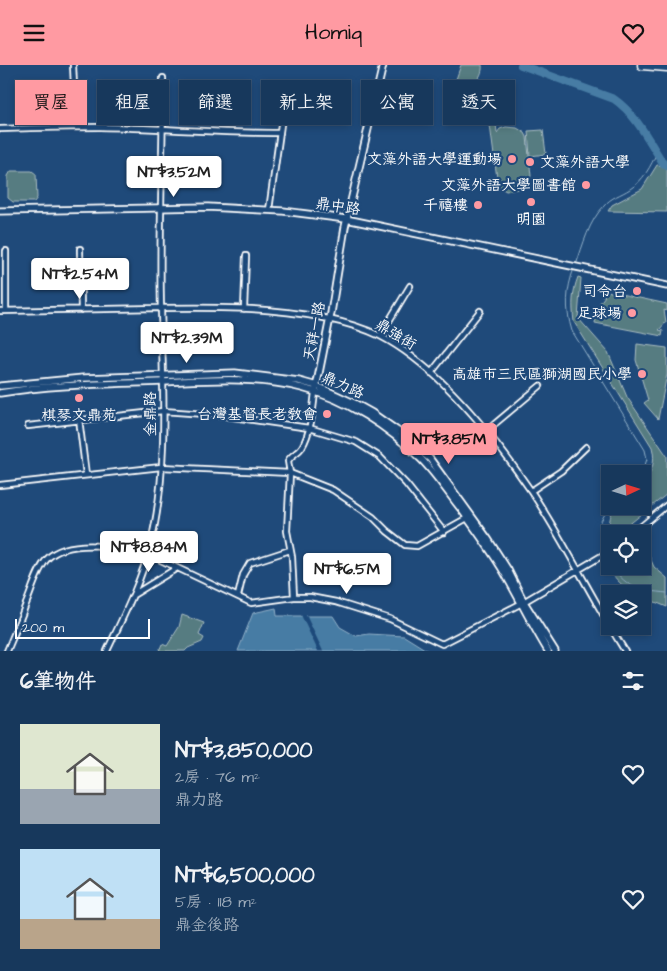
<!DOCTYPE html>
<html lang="zh-TW">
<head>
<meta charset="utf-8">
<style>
  body { margin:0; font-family:"Architects Daughter","LXGW WenKai TC",sans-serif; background:#203f62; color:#f1f3f6; height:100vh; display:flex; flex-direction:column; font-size:19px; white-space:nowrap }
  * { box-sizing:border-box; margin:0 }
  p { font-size:16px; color:#9eacbb }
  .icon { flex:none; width:28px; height:28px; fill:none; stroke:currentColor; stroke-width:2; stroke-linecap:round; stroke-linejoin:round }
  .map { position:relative; height:586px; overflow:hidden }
  .panel { display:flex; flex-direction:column; background:#17385c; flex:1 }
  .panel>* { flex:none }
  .top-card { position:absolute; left:15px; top:15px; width:638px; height:45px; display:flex; gap:10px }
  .needle { width:32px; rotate:86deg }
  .buttons { position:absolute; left:601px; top:400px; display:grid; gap:10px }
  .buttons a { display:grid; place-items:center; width:50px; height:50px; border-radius:0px; background:#17385c; box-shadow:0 2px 8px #0003,0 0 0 1px #365272; font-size:25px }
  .scale { position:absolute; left:15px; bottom:12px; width:135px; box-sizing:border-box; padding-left:5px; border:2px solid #fff; border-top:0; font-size:14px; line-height:18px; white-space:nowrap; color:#fff; -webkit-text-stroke:4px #1f4a7a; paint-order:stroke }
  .price { position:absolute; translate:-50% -42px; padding:0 11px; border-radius:5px; background:#fff; color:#222; font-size:16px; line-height:32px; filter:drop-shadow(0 1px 2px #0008) }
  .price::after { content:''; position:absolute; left:50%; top:30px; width:15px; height:11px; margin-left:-8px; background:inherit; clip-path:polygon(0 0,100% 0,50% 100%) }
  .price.on { background:#ff9aa2; color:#111 }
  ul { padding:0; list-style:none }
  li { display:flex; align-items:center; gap:15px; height:125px; padding:0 20px }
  li span { display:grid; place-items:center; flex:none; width:140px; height:100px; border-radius:0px; color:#555 }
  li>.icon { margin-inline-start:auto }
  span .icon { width:60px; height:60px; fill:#fffc; stroke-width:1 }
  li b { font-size:21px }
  h2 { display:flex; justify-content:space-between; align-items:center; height:60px; padding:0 20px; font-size:21px }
  .chip { padding:0 18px; border-radius:0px; background:#17385c; box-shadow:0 2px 8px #0003,0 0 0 1px #365272; font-size:18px; line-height:45px }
  .chip.on { background:#ff9aa2; color:#111 }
  header { display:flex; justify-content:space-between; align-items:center; height:65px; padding:0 20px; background:#ff9aa2; color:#111; font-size:22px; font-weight:600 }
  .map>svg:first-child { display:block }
</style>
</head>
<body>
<header><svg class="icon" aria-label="menu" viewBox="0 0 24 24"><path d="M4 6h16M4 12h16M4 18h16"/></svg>Homiq<svg class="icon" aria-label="heart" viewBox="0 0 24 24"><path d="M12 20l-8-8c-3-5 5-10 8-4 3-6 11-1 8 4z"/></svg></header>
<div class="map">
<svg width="667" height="586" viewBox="0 0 667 586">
  <rect width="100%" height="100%" fill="#1f4a7a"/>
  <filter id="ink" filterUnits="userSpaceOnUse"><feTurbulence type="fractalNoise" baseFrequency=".02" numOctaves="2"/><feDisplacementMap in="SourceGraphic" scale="10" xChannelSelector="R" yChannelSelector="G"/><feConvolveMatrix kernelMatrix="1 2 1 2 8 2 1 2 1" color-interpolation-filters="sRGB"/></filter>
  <g filter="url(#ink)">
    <path fill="#567b81" stroke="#aabdc0" d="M461 0H482C484 14 468 24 457 29L453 23Z
      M496 59 497 68 500 64 506 62 517 63 525 68 527 72 531 111 523 123 506 126 498 121 490 60Z
      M543 65 546 89 530 91 528 66Z
      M657 100 664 101 667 104V147L608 146 612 140 642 124Z
      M11 106H32L36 109 37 133 34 137H13L8 133V111Z
      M578 212 581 213 578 253 608 287 627 332 667 391V429L617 469H610V474C609 462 608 451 616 441H642L643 418C652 407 656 397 652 382L574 257C572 240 572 228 578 212Z
      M602 225 667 239V246L664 245 666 257 659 265 663 266 662 271 595 258 596 252 601 253 599 239 605 231 601 230Z
      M637 279 667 283V309L658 354 644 338 648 335 636 295Z
      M643 477 654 502 667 513V542L643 532 642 529C626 529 612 510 604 497L610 492V501H642Z
      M182 550 204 558 199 570 204 573 202 577 188 583 185 586H159L162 579 167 581 179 562Z"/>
    <path fill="#477ca4" stroke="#91b0c8" d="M276 543 277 551H333L340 562 356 571 369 569 404 571 428 586H238L253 548Z"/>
    <path fill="#1f4a7a" d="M301 550H306L323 586H318Z"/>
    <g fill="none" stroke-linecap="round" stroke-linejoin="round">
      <path stroke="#91b0c8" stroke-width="1" d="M576 200C583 180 589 156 604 141 611 132 621 130 630 124 643 116 651 101 657 87
        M574 203C566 226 565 243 572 266L645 385 647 394 642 409
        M605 485 601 456 610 440
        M606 489 610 500
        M611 501C629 525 639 525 667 528"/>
      <path stroke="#477ca4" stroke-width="8" d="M521 0 614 34C636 49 649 76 663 98L667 101"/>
      <g stroke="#fff" stroke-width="8">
        <path id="minor" d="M73 0 76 62
          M0 64C33 63 67 62 100 62 160 63 220 68 280 68
          M269 145 286 24
          M80 184 81 245
          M6 186V246
          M244 244 246 191
          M0 246C53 245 106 244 158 243 214 242 269 242 324 253 343 257 362 262 380 271 438 301 494 372 531 426 565 477 592 534 625 586
          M380 271 410 221
          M431 308 480 246
          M79 354 86 410
          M28 361 163 346 219 350 309 363 356 377 380 392 406 419 444 467
          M485 367 540 321
          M0 420 161 402 290 408 333 425 373 452 387 466 405 480 417 481 469 452
          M531 426 561 406 586 382
          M632 469 667 440
          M133 530 177 503
          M238 531 243 510 250 498 290 485
          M294 532 292 492 287 466 290 408 288 396C291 390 298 388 302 382 311 367 313 345 315 327
          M7 586C14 570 20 555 26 539 32 525 37 505 47 494 68 472 122 482 148 489L251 538 294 532H310L336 537 390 554 442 579 520 539 610 486
          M107 586C123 552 141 517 150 481 169 407 163 319 161 244 159 167 163 90 163 13"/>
      </g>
      <g stroke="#fff" stroke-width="9">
        <path id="tertiary" d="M0 146 208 142 283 146 346 154 667 221
          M0 321 83 313 235 308 299 316 317 321 354 338 372 348 399 367 430 394 488 474 508 505 524 537 555 586
          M316 323 331 248 345 162 383 0
          M0 328C54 319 108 319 162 317 209 315 256 311 302 323 346 334 389 362 421 394 436 409 448 428 461 444 476 465 491 485 504 507 519 533 532 560 548 586"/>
      </g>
      <g stroke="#fff" stroke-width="11">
        <path id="primary" d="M642 0 667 2"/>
      </g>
      <use href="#minor" stroke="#1f4a7a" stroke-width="4.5"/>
      <use href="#tertiary" stroke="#1f4a7a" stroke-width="5.5"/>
      <use href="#primary" stroke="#1f4a7a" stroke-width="8"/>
    </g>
  </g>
  <g fill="#ff9aa2" stroke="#1f4a7a" stroke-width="2">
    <circle cx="512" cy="94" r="5"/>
    <circle cx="530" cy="97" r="5"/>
    <circle cx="586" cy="120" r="5"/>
    <circle cx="531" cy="137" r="5"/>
    <circle cx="478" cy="140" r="5"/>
    <circle cx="637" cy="226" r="5"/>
    <circle cx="632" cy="248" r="5"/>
    <circle cx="642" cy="309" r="5"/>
    <circle cx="79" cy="333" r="5"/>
    <circle cx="327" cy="349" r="5"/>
  </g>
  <g text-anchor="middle" stroke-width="4.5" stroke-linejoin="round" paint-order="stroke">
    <g font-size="15" fill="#fff" stroke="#1f4a7a" text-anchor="end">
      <text x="502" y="99">文藻外語大學運動場</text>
      <text x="540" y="102" text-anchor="start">文藻外語大學</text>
      <text x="576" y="125">文藻外語大學圖書館</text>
      <text x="468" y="145">千禧樓</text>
      <text x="531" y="159" text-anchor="middle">明園</text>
      <text x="627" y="231">司令台</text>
      <text x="622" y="253">足球場</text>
      <text x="632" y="314">高雄市三民區獅湖國民小學</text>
      <text x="317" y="354">台灣基督長老教會</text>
      <text x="79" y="355" text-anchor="middle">棋琴文鼎苑</text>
    </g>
    <g font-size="15" fill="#fff" stroke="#1f4a7a">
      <text transform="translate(338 141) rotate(9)" y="5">鼎中路</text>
      <text transform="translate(314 266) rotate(-79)" y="5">天祥一路</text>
      <text transform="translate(396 269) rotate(31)" y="5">鼎強街</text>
      <text transform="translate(343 320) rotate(24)" y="5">鼎力路</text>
      <text transform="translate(150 349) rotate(-90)" y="5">金鼎路</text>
    </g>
  </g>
</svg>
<div class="buttons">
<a><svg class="needle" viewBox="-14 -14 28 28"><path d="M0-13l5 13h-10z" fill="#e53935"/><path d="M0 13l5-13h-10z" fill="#9eacbb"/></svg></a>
<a><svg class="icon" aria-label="locate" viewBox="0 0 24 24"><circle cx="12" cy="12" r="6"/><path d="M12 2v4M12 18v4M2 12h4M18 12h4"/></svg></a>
<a><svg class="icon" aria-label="layers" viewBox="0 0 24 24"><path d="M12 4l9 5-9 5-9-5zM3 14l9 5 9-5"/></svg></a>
</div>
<div class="scale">200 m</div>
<b class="price" style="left:174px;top:133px">NT$3.52M</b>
<b class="price" style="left:80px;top:235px">NT$2.54M</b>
<b class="price" style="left:187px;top:299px">NT$2.39M</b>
<b class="price on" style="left:449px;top:400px">NT$3.85M</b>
<b class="price" style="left:149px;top:508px">NT$8.84M</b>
<b class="price" style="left:347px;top:530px">NT$6.5M</b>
<div class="top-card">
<a class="chip on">買屋</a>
<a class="chip">租屋</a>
<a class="chip">篩選</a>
<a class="chip">新上架</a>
<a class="chip">公寓</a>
<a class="chip">透天</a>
</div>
</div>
<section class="panel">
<h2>6筆物件<svg class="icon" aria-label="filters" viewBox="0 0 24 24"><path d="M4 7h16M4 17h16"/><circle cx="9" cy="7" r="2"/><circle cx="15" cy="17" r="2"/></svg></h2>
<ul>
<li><span style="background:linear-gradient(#dfe7d0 65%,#9aa5b1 0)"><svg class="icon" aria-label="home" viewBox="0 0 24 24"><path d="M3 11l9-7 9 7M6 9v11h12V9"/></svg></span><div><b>NT$3,850,000</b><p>2房 · 76 m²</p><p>鼎力路</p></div><svg class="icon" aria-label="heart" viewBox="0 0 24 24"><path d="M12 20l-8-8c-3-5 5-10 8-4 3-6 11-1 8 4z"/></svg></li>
<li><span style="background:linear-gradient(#bfe0f5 70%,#b9a48a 0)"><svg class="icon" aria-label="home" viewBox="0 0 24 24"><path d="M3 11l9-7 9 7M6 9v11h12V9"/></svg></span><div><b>NT$6,500,000</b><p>5房 · 118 m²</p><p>鼎金後路</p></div><svg class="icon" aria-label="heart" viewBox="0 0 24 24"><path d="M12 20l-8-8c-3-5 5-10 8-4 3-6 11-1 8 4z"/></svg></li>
</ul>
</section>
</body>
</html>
